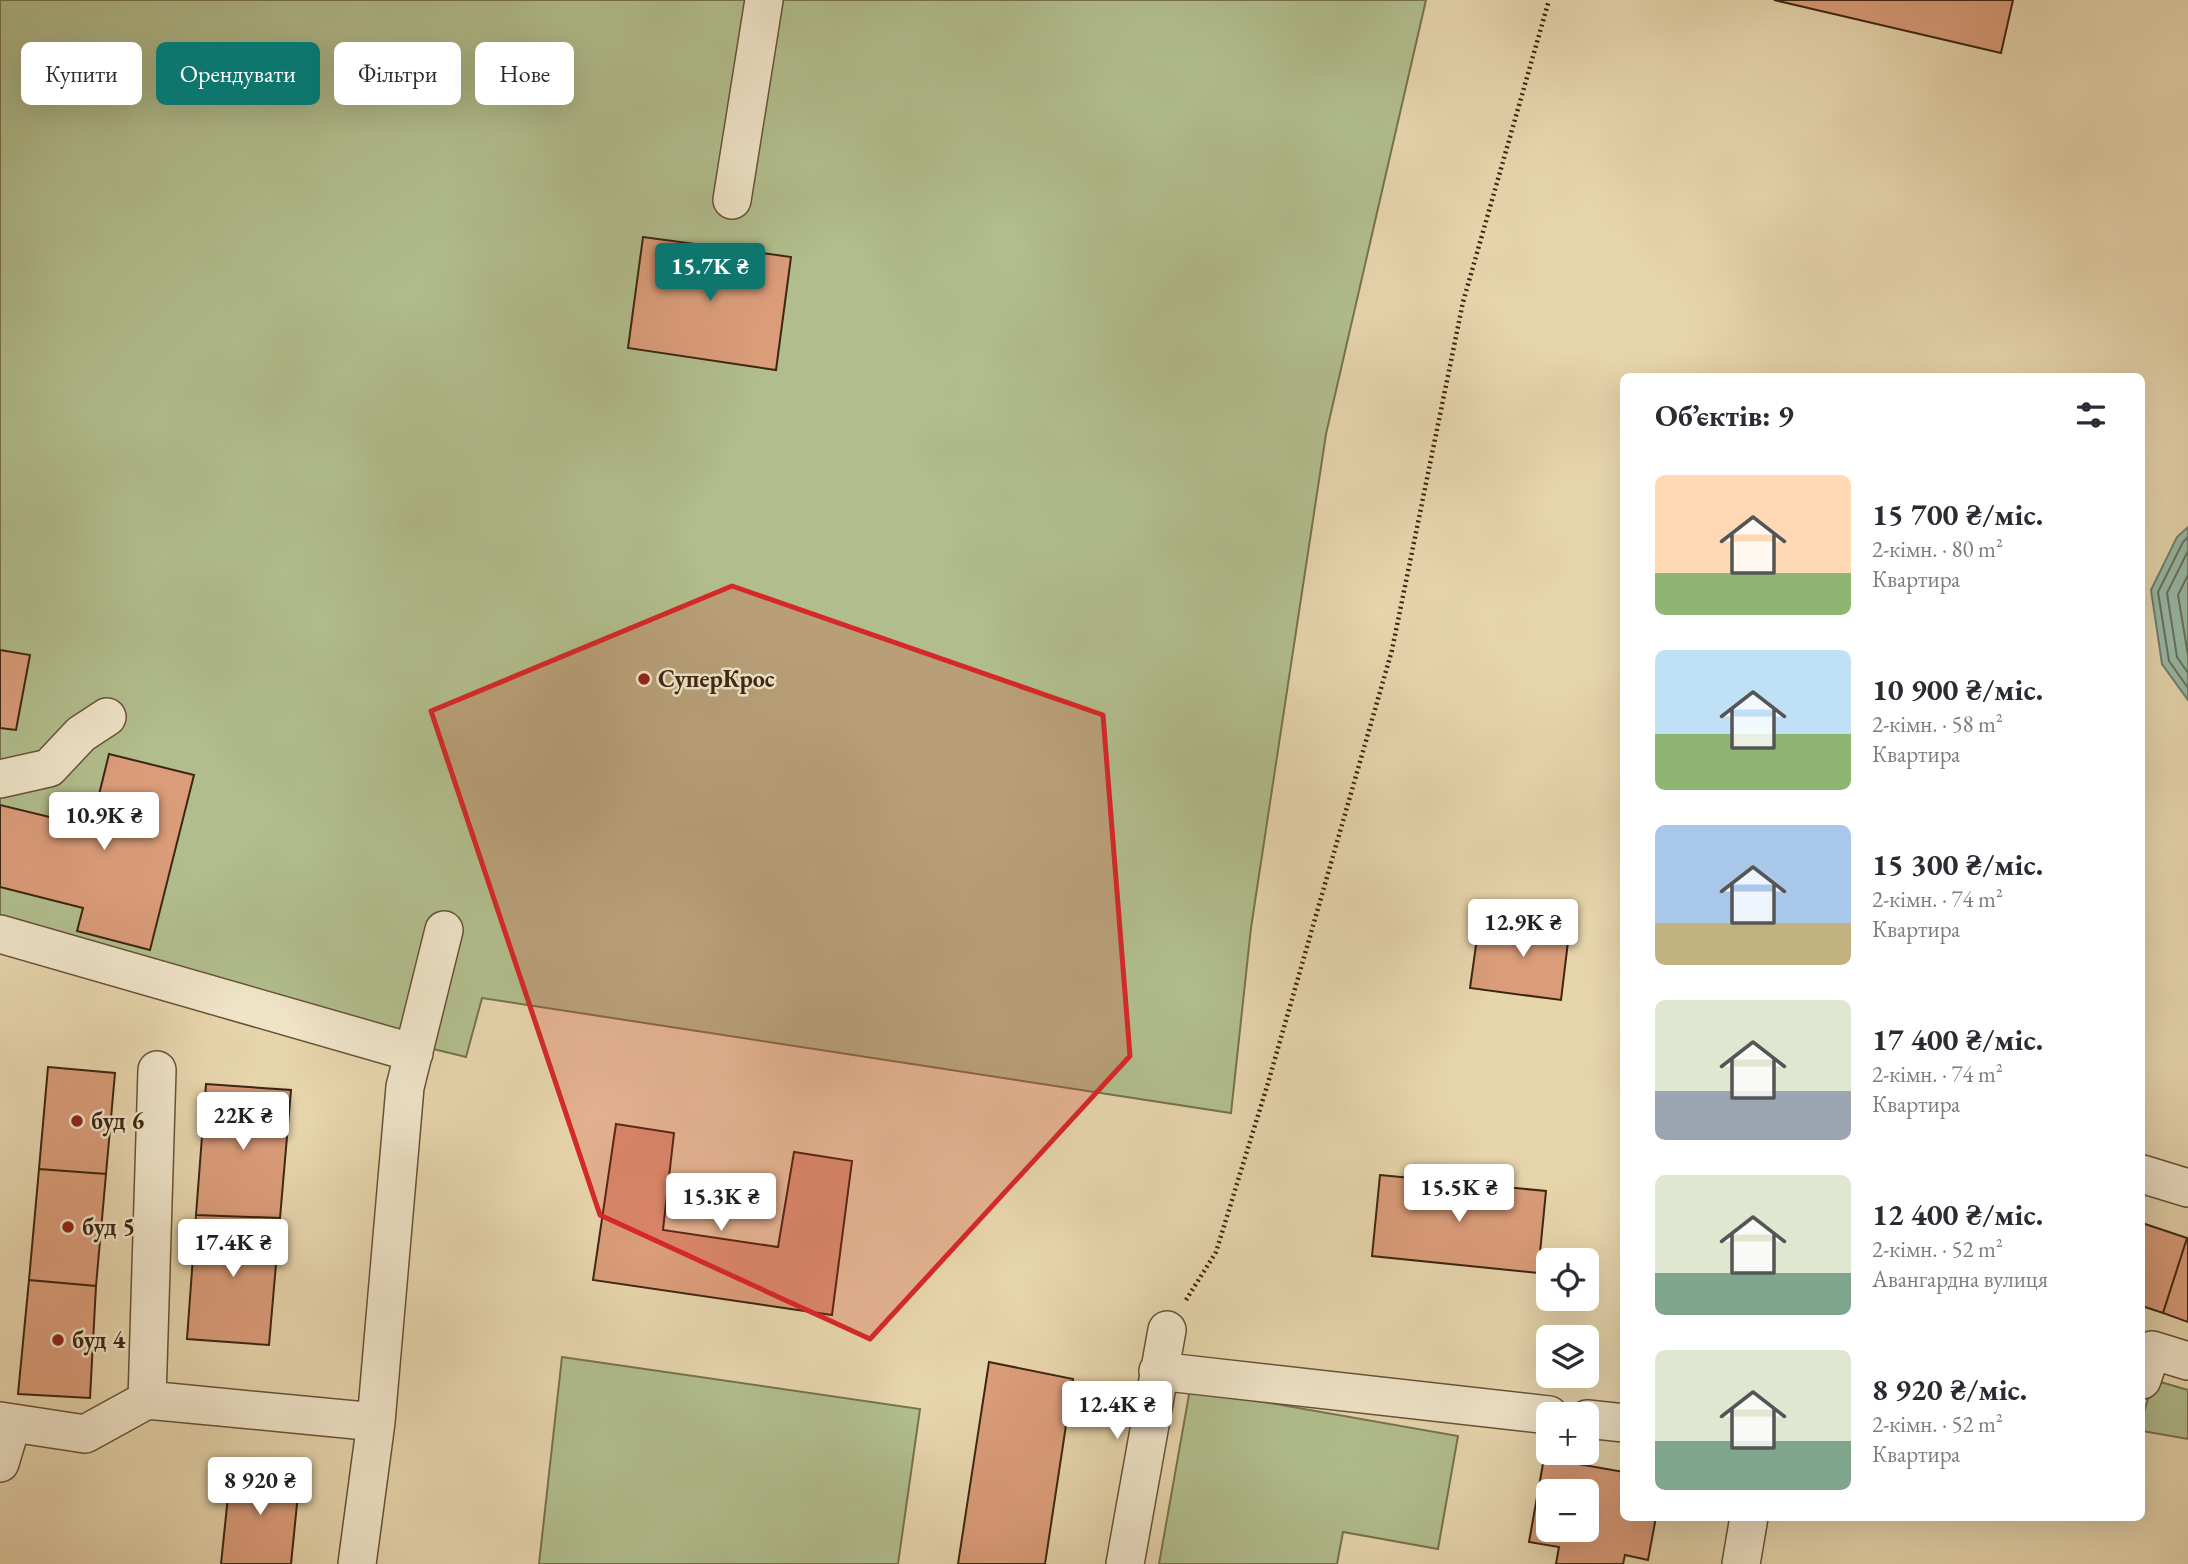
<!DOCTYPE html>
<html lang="uk">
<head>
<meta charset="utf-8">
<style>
  body { margin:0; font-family:"EB Garamond",serif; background:#f2f2f3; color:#2b2b33; height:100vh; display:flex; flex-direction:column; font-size:26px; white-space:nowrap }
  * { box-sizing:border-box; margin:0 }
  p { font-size:23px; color:#7c7c81 }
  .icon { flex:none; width:38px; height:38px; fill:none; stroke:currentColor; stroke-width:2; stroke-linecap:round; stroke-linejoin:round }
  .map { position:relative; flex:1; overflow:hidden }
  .sheet { position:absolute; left:1620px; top:373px; width:525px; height:1148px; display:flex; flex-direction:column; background:#fff; border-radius:10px; box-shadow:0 7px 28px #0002 }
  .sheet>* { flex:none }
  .banner { position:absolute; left:21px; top:42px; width:665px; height:63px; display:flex; gap:14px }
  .tools { position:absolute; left:1536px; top:1248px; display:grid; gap:14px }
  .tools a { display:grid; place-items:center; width:63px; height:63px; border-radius:10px; background:#fff; box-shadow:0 7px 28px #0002; font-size:35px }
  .price { position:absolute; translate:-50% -60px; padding:0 16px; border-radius:7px; background:#fff; color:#222; font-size:23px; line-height:46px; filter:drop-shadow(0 2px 4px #0008) }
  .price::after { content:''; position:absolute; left:50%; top:42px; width:21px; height:16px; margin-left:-10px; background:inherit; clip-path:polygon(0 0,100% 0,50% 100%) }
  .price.current { background:#0f766e; color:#fff }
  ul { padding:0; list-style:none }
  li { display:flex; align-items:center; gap:21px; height:175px; padding:0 35px }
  li span { display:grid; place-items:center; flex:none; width:196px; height:140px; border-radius:10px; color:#555 }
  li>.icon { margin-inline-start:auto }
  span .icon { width:84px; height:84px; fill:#fffc; stroke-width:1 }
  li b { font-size:30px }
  h2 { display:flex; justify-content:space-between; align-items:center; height:84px; padding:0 35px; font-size:30px }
  .pill { padding:0 24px; border-radius:10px; background:#fff; box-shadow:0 7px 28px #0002; font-size:24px; line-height:63px }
  .pill.current { background:#0f766e; color:#fff }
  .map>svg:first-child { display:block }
</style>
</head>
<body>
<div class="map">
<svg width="2188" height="1564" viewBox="0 0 2188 1564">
  <rect width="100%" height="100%" fill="#e6d4ab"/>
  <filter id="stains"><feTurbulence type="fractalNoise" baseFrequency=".00286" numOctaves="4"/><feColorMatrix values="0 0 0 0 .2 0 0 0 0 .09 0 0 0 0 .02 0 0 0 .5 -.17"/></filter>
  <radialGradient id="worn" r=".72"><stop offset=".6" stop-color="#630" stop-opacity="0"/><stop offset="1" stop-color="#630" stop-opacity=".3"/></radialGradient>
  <path fill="#b1bd8c" stroke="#77724e" stroke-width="2" d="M0 0H1426L1326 434 1251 928 1231 1113 482 998 466 1057 409 1043 0 923Z
    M562 1357 920 1409 898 1564H539Z
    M2154 1380 2188 1390V1439L2142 1431V1418Z
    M1190 1389 1458 1436 1438 1549 1343 1532 1337 1564H1159Z"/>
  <path fill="#97b8a6" stroke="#737e6a" stroke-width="2" d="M2188 527V700L2162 664 2151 590 2177 537Z"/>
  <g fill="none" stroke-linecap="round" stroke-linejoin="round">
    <path stroke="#6a6f5c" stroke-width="2" d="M2188 537 2183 542 2158 592 2169 661 2188 688
      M2188 551 2167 593 2177 657 2188 673
      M2188 575 2178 595 2188 655"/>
  </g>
  <path fill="#da9c79" stroke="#3d2611" stroke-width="2" fill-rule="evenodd" d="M1774 0H2013L2001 53Z
    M643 237 791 257 776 370 628 348Z
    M0 650 30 655 16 730 0 728Z
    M109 754 194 775 150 950 77 931 83 908 0 887V805L91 827Z
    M1503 917 1570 925 1561 1000 1470 988 1477 938 1500 940Z
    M48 1067 115 1073 106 1174 39 1169Z
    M206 1084 291 1090 280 1218 196 1215Z
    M616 1124 674 1133 663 1230 778 1247 794 1152 852 1161 832 1315 593 1280Z
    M39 1169 106 1174 96 1286 29 1280Z
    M1380 1175 1546 1191 1538 1273 1372 1256Z
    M196 1215 280 1218 269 1345 187 1339Z
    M2142 1223 2187 1238 2163 1313 2142 1306Z
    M2187 1238H2188V1322L2163 1313Z
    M29 1280 96 1286 90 1398 18 1394Z
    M989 1362 1073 1379 1045 1564H958Z
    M1544 1458 1624 1472V1517H1656L1648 1560 1625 1555 1623 1564H1556L1559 1547 1529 1542ZM1549 1491H1587V1530H1549Z
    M231 1467 300 1474 291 1564H221Z"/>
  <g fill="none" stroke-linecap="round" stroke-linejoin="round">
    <g stroke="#675238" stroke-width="40">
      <path id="minor" d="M732 200 764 0
        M0 779 49 768 81 734 107 717
        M0 934 414 1053
        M2142 1174 2188 1188
        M1158 1371 1549 1415
        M2142 1380 2152 1350 2188 1361
        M147 1400 157 1070
        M1587 1419 1624 1423
        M0 1421 85 1434 147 1400 376 1422
        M0 1463 12 1423
        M357 1564 376 1422 405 1087 444 930
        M1125 1564 1167 1330
        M1741 1564 1749 1517"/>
    </g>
    <path stroke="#3d2611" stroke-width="4.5" stroke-dasharray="2 3.5" stroke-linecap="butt" d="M1186 1300 1216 1252 1268 1083 1392 650 1463 302 1549 0"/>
    <use href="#minor" stroke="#efe3c8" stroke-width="37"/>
  </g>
  <path fill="#d62828" fill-opacity="0.2" stroke="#d62828" stroke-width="5" stroke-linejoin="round" d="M732 586 1103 715 1130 1056 870 1339 600 1215 431 711Z"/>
  <g fill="#8f2418" stroke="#efe3c8" stroke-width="2.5">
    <circle cx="644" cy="679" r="7"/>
    <circle cx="77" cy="1121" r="7"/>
    <circle cx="68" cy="1227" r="7"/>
    <circle cx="58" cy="1340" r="7"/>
  </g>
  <g text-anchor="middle" stroke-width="5" stroke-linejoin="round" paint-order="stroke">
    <g font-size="24" font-weight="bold" fill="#3d2611" stroke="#efe3c8" text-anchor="start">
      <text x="658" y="687">СуперКрос</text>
      <text x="91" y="1129">буд 6</text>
      <text x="82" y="1235">буд 5</text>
      <text x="72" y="1348">буд 4</text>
    </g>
  </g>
  <rect width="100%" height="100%" filter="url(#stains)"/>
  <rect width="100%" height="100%" fill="url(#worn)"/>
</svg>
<div class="tools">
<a><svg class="icon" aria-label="locate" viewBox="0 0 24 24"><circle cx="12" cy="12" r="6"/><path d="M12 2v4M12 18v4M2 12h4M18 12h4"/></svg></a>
<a><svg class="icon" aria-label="layers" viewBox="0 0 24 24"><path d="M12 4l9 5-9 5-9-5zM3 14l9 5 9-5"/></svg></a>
<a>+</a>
<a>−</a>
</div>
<b class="price current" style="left:710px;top:303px">15.7K ₴</b>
<b class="price" style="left:104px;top:852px">10.9K ₴</b>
<b class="price" style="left:1523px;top:959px">12.9K ₴</b>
<b class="price" style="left:243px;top:1152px">22K ₴</b>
<b class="price" style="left:1459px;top:1224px">15.5K ₴</b>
<b class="price" style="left:721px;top:1233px">15.3K ₴</b>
<b class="price" style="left:233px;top:1279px">17.4K ₴</b>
<b class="price" style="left:1117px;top:1441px">12.4K ₴</b>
<b class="price" style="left:260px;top:1517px">8 920 ₴</b>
<div class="banner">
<a class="pill">Купити</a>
<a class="pill current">Орендувати</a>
<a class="pill">Фільтри</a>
<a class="pill">Нове</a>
</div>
<section class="sheet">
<h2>Об’єктів: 9<svg class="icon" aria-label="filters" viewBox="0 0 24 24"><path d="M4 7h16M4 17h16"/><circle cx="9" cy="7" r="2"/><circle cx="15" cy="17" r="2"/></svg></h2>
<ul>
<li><span style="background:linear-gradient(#ffd9b3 70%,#8fb573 0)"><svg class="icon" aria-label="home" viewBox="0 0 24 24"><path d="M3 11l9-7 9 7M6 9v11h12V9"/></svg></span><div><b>15 700 ₴/міс.</b><p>2-кімн. · 80 m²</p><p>Квартира</p></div></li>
<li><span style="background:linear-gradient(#bfe0f5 60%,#8fb573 0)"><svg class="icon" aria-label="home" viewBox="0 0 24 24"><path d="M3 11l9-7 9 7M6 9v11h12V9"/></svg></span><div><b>10 900 ₴/міс.</b><p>2-кімн. · 58 m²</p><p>Квартира</p></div></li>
<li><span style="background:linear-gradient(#a9c7e8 70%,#c2b280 0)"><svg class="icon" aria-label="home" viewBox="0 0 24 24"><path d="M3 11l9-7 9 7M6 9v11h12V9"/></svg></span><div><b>15 300 ₴/міс.</b><p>2-кімн. · 74 m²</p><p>Квартира</p></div></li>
<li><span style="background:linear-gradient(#dfe7d0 65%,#9aa5b1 0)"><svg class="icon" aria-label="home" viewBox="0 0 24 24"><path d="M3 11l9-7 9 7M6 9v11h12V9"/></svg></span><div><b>17 400 ₴/міс.</b><p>2-кімн. · 74 m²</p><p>Квартира</p></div></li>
<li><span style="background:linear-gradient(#dfe7d0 70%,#7fa58c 0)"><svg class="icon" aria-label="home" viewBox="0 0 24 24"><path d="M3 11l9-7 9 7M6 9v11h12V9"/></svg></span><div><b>12 400 ₴/міс.</b><p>2-кімн. · 52 m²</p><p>Авангардна вулиця</p></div></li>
<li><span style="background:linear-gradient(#dfe7d0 65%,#7fa58c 0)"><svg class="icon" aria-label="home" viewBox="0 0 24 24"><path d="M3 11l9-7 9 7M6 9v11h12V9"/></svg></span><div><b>8 920 ₴/міс.</b><p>2-кімн. · 52 m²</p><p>Квартира</p></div></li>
</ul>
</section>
</div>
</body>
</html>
